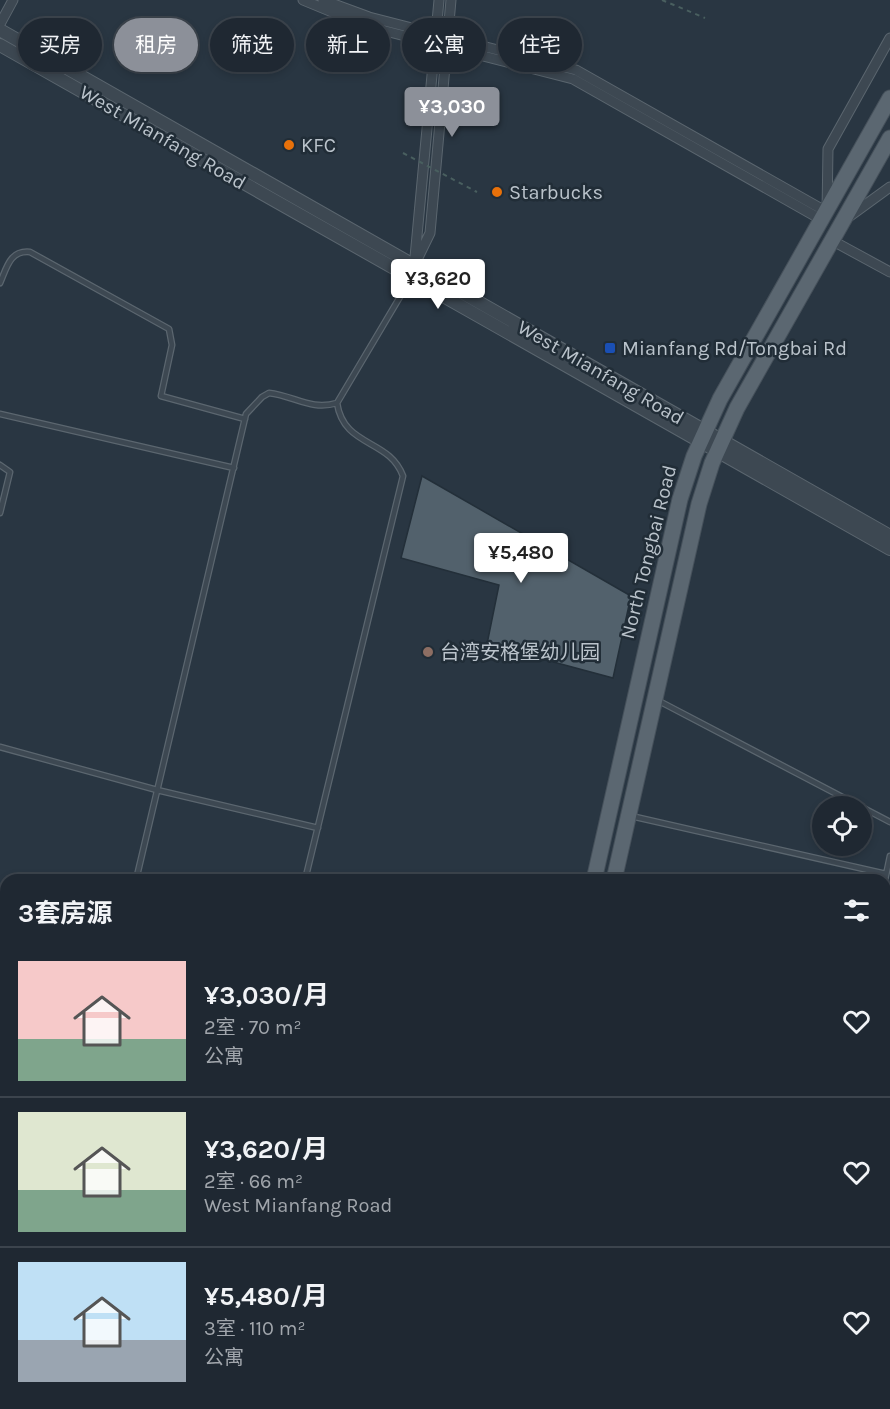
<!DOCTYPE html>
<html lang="zh">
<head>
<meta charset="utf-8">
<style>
  body { margin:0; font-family:Karla,"Noto Sans SC",sans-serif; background:#2c343e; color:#f1f3f6; height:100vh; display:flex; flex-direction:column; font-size:22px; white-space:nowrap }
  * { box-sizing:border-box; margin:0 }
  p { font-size:20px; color:#a1a6ac }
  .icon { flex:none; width:33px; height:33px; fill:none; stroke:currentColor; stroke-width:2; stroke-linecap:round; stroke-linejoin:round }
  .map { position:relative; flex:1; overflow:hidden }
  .drawer { position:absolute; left:0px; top:874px; width:891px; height:536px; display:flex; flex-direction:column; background:#1f2832; border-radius:18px 18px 0 0; box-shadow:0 3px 9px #0003,0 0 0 2px #3c444d }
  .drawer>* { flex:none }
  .top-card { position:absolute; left:18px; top:18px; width:855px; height:54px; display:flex; gap:12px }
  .tools { position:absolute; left:812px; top:796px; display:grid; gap:12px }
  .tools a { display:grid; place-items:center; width:60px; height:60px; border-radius:50%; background:#1f2832; box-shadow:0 3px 9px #0003,0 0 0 2px #3c444d; font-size:30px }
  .price { position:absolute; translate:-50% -51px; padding:0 14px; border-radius:6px; background:#fff; color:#222; font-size:20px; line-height:39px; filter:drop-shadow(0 2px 3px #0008) }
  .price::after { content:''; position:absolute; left:50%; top:36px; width:18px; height:14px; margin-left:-9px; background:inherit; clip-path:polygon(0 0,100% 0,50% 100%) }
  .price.active { background:#8c9099; color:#fff }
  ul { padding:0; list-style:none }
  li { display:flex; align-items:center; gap:18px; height:150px; padding:0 18px }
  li+li { border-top:2px solid #3c444d }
  li span { display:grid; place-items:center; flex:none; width:168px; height:120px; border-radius:0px; color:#555 }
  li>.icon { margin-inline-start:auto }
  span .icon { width:72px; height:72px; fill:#fffc; stroke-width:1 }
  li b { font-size:26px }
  h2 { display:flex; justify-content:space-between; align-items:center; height:72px; padding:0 18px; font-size:26px }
  .chip { padding:0 21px; border-radius:27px; background:#1f2832; box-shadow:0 3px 9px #0003,0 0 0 2px #3c444d; font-size:21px; line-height:54px }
  .chip.active { background:#8c9099; color:#fff }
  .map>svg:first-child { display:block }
</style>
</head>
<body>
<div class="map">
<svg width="890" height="1409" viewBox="0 0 890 1409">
  <rect width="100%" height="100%" fill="#293642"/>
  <path fill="#2b4343" d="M341 1404H452L451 1409 418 1404 417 1409H362Z"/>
  <path fill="#52616c" stroke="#232f39" stroke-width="1.5" d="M422 476 631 596 613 678 487 644 499 585 401 558Z"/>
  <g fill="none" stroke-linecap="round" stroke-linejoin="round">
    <g stroke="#5b666f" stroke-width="7">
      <path id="service" d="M0 283C7 267 10 250 30 252L169 329 172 345 161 396 245 419
        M0 414 234 468
        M0 465 10 472 0 513
        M657 700 890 822
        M0 747 157 790 318 828
        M631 816 886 874
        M136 880 246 414 262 397 269 393C295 396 311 411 337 403
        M305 880 403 476C389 438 344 448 337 403L410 280
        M885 880 890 856
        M885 1090 890 1091
        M885 1204 890 1205"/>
    </g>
    <g stroke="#5b666f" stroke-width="11">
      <path id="minor" d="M303 0 366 26 573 79 822 220
        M323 0 369 17 576 70 827 212 828 149 890 38
        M0 24 13 0
        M850 216 890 187
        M833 241 890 272
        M415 257 439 0
        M414 266 430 233 451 0
        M309 1409 310 1404"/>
    </g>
    <g stroke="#5b666f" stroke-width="14">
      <path id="tertiary" d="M0 30 890 536
        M0 45 890 549"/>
    </g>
    <g stroke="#46515b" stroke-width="17">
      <path id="primary" d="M594 880 680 499 694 456 720 399 890 98
        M614 880 699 504 712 463 737 408 890 138
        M0 1158 6 1159
        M0 1176 6 1178
        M704 1404 719 1409
        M761 1404 776 1409
        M474 1409 475 1404
        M494 1409 495 1404"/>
    </g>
    <path stroke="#495f5f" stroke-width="2" stroke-dasharray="4.5 4.5" stroke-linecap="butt" d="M662 0 705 18"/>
    <use href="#service" stroke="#3d4852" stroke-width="4.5"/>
    <use href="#minor" stroke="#3d4852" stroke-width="9"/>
    <use href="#tertiary" stroke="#3d4852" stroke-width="12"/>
    <use href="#primary" stroke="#5b6771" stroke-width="15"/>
    <path stroke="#495f5f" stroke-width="2" stroke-dasharray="4.5 4.5" stroke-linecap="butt" d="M403 153 477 192"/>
  </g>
  <g fill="#e8710a" stroke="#212d37" stroke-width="2">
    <circle cx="289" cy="145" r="6"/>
    <circle cx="497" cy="192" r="6"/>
  </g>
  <rect fill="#1a4fb4" stroke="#212d37" stroke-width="2" x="604" y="342" width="12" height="12" rx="3"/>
  <circle fill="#8d6e63" stroke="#212d37" stroke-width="2" cx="428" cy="652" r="6"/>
  <g text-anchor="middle" stroke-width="5" stroke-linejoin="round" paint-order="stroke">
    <g font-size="20" fill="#bac3cb" stroke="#212d37">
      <text transform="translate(163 137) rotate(30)" y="7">West Mianfang Road</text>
      <text transform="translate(601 372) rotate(30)" y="7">West Mianfang Road</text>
      <text transform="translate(648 552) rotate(-76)" y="7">North Tongbai Road</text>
    </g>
    <g font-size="20" fill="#bac3cb" stroke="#212d37" text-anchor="start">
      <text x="301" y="152">KFC</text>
      <text x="509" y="199">Starbucks</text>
      <text x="622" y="355">Mianfang Rd/Tongbai Rd</text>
      <text x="440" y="659">台湾安格堡幼儿园</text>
    </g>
  </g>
</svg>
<div class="tools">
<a><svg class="icon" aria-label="locate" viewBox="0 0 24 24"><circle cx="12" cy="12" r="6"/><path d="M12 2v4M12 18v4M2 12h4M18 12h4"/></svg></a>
</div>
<b class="price active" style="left:452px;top:138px">¥3,030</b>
<b class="price" style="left:438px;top:310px">¥3,620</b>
<b class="price" style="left:521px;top:584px">¥5,480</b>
<div class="top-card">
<a class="chip">买房</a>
<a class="chip active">租房</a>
<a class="chip">筛选</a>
<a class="chip">新上</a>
<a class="chip">公寓</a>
<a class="chip">住宅</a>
</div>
<section class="drawer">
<h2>3套房源<svg class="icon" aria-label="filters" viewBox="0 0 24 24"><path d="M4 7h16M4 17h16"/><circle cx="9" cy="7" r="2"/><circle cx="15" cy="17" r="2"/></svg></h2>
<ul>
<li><span style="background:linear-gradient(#f6c9c9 65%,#7fa58c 0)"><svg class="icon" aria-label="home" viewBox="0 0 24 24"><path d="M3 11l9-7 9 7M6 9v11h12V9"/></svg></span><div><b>¥3,030/月</b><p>2室 · 70 m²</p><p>公寓</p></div><svg class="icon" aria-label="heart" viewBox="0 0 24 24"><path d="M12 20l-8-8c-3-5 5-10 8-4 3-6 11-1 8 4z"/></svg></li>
<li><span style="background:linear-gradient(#dfe7d0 65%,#7fa58c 0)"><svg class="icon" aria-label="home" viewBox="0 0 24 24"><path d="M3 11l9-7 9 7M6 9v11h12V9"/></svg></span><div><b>¥3,620/月</b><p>2室 · 66 m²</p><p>West Mianfang Road</p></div><svg class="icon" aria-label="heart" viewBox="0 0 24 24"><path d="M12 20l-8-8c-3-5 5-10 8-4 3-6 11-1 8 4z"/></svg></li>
<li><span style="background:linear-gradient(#bfe0f5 65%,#9aa5b1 0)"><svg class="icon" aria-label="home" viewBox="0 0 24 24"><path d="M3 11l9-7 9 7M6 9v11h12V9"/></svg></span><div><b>¥5,480/月</b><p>3室 · 110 m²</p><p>公寓</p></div><svg class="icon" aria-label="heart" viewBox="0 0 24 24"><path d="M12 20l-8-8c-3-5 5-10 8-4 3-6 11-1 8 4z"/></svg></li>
</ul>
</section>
</div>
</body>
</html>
